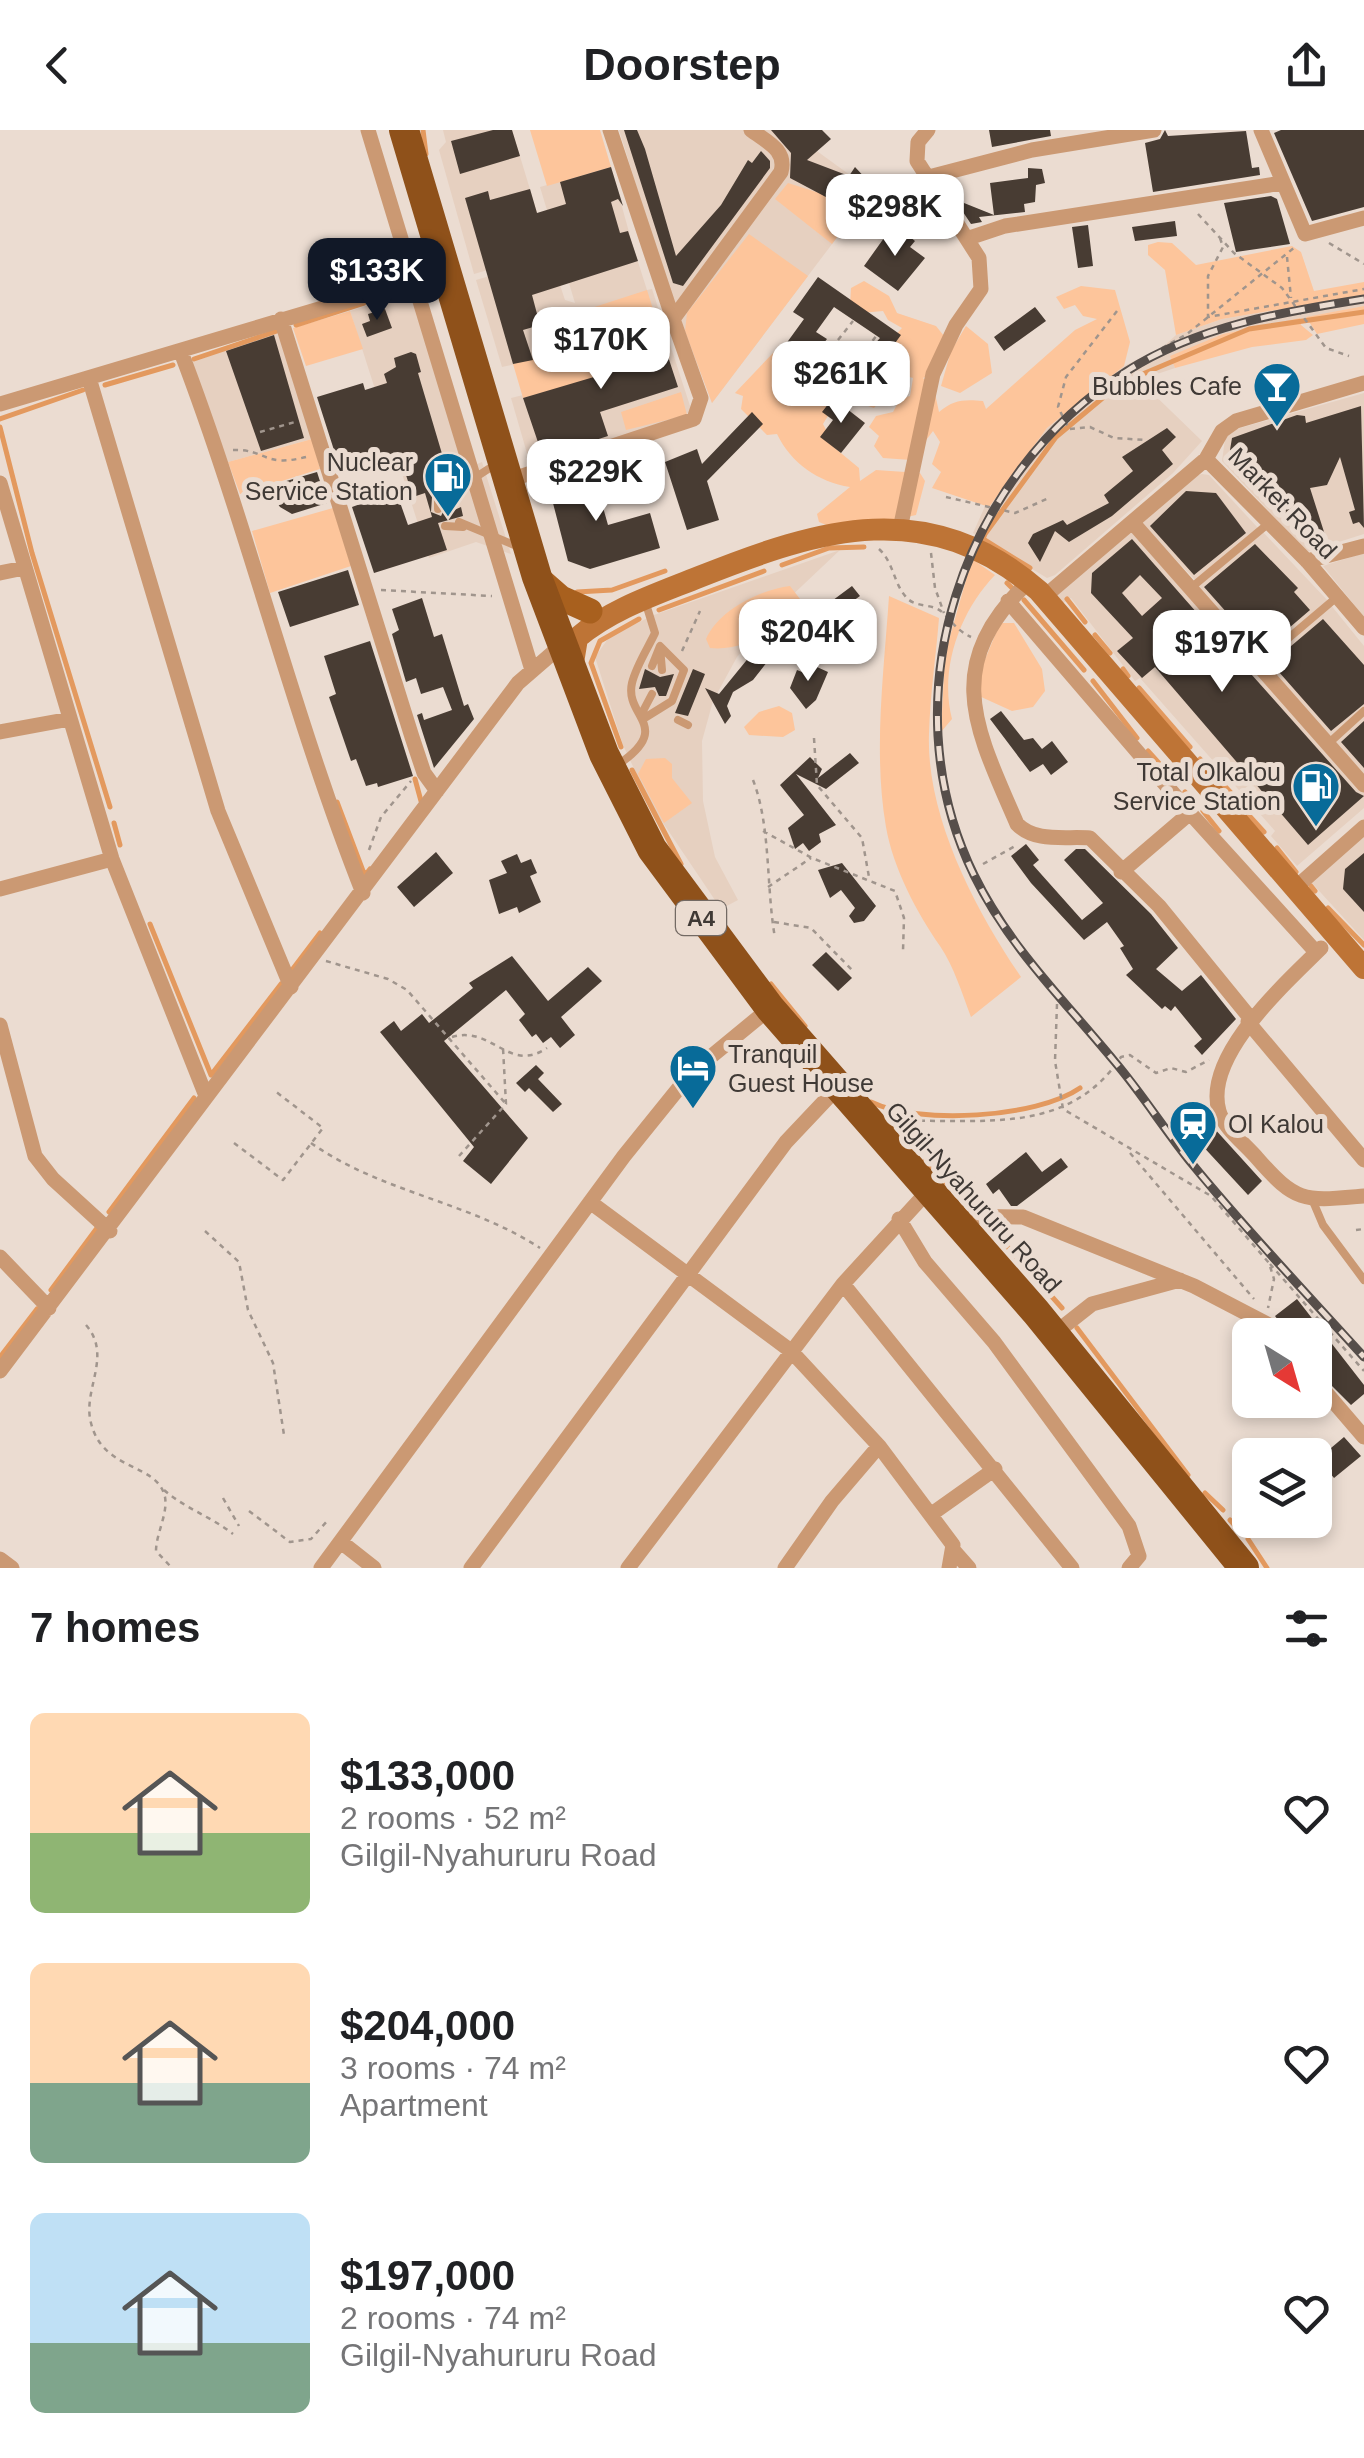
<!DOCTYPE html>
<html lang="en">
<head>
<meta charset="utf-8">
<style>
  body { margin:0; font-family:Helvetica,sans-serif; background:#f6f6f6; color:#202124; height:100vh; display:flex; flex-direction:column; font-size:38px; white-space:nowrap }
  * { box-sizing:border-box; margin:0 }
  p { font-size:32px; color:#757577 }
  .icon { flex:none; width:55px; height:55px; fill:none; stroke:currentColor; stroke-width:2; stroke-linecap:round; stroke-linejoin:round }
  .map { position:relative; height:1438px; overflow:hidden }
  .sheet { display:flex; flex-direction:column; background:#fff; flex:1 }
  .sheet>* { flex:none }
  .needle { width:65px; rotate:143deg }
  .buttons { position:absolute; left:1232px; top:1188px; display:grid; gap:20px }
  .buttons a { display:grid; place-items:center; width:100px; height:100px; border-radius:15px; background:#fff; box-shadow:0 5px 15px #0003; font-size:50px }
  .price { position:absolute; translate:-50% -85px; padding:0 22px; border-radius:20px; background:#fff; color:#222; font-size:32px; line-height:65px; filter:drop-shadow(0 2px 5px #0008) }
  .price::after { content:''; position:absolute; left:50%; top:60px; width:30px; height:22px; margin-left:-15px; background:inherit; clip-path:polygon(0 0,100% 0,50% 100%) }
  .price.selected { background:#111827; color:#fff }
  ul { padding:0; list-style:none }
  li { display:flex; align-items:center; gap:30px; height:250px; padding:0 30px }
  li span { display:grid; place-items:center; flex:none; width:280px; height:200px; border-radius:15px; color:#555 }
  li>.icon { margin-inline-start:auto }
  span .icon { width:120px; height:120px; fill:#fffc; stroke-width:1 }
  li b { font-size:42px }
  h2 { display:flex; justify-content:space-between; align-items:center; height:120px; padding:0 30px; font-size:42px }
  header { display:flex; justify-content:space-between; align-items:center; height:130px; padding:0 30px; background:#fff; font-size:45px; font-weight:600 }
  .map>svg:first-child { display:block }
</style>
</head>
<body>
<header><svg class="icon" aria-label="back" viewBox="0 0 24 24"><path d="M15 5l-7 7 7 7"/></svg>Doorstep<svg class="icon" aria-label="share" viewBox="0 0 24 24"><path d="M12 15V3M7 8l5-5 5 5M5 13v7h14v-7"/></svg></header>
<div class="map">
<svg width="1364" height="1438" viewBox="0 0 1364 1438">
  <rect width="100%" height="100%" fill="#ebdcd1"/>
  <path fill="#e6d0c0" d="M443 0H512L549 122 474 144 439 20 446 12Z
    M619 0H788L865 56 863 73 712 273 665 148Z
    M611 37 632 113 647 160 652 159 692 282 531 337 511 268 604 245 598 225 595 216 502 237 476 150 551 128 565 170 575 173 540 57Z
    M413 161 467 338 482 332 511 424 476 412 429 428 350 181Z
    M1364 165V176L1223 204 1171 227 1175 238 1139 250 1202 311 1173 343 1055 445 1047 448 973 403 986 374 989 376 1047 298 1124 236 1162 218 1176 205 1222 189Z
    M279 202 312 309 228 332 191 232Z
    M1364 263V404L1307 422 1222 331 1226 302Z
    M1202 344 1209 345 1258 398 1196 451 1139 391 1192 347Z
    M1131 399 1364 663V678L1297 736 1271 706 1275 701 1140 548 1135 551 1071 468 1059 476 1052 467Z
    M1262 401 1328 471 1260 530 1195 457Z
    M840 420 785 472 737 527 713 571 702 611 703 671 715 727 738 770 721 779 651 675 623 615 595 527 610 506 654 485Z
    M1364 423V487L1323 436Z
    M1330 474 1364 516V652L1263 532Z
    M1364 705V810L1311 752Z"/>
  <path fill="#fdc59b" d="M530 0H600L611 37 547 56Z
    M788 53 860 76 832 114 775 69Z
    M749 104 808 146 712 273 685 201 687 183Z
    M1158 112 1172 113 1196 135 1292 116 1301 122 1314 161 1364 152V165L1222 189 1176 205 1165 140 1148 125V115Z
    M864 151 889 166 897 183 936 196 944 206 939 240 923 248 934 259 939 282C953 270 964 269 983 271L986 279 1075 200 1097 189 1083 186 1075 175 1064 179 1056 167 1081 156 1115 160 1130 212 1124 236 1047 298 989 377 932 358 941 342 932 334 940 312 933 301 911 330 883 328 874 316 879 306 869 297 876 286 893 282 900 269 910 266 913 248 889 241 886 235 891 227 888 213 902 198 888 190 883 181 861 183 850 176 851 158Z
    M647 160 658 195 596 215 604 246 523 268 513 234 588 214 579 182Z
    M1364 176V194L1317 204 1306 187Z
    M350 181 363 219 306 236 293 198Z
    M1300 188 1301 195 1313 205 1306 210 1252 217 1175 238 1170 226 1223 204Z
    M966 196 988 214 992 243 960 263 941 256 951 221Z
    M774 222 803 223 829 240C852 227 883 232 885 265L874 278 830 263 824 272 831 281 823 294 836 319 859 338 860 351 876 340 920 343 925 351 916 385 870 395 859 390 831 397 819 392 817 384 850 357C818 352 791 333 777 304L767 305 741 279 743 266 735 263Z
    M681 262 687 285 626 300 621 282Z
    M312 309 320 339 240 364 228 332Z
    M333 378 351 436 270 463 252 401Z
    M972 429 995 445C960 481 939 539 952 589L941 602 945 524Z
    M790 456 810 482C774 493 751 522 710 518L706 509C719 480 759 460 790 456Z
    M889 466 939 488C936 526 930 565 929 604 926 687 976 781 1021 847L971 887C962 863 954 837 940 816 917 783 893 738 886 697 873 622 884 542 889 466Z
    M1000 493H1014L1042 539 1045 561 1033 577 1012 581 979 566V544Z
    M779 576 792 583 795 600 783 607 749 605 744 597 759 582Z
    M665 628 672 634V648L692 673 664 693 638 644 646 629Z"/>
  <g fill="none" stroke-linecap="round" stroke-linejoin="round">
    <path stroke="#e3995e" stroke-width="5" d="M423 0 426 24
      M296 195 364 173
      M194 229 277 201
      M1138 246 1249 199 1364 182
      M105 255 173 235
      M0 289 83 260
      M0 297 32 423 110 677
      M782 435 829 418 864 417
      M1030 438 983 409 985 404 1056 307 1117 256
      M1007 453 1012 458
      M577 462 612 460 665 441
      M1067 469 1085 492
      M1024 470 1084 540
      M659 480 764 441
      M1095 505 1110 523
      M1123 539 1128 546
      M1093 551 1137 608
      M1139 558 1190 617
      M621 617 591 533 600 511 639 489
      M1148 621 1176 652
      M1200 629 1232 664
      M632 640 681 734
      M415 649 421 671
      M1185 662 1192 670
      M337 672 363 741 366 744 370 739
      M1244 680 1264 702
      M1203 681 1219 701
      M114 693 120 715
      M1277 718 1296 742
      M1311 756 1315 761
      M1328 778 1364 815
      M150 794 211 945
      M292 840 320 803
      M771 854 805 896
      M211 945 281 854
      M871 972C918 995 1037 988 1080 958
      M901 1003 914 1020
      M924 1032 962 1068
      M109 1082 194 968
      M991 1098 1062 1178
      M51 1160 97 1098
      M1077 1198 1188 1345
      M0 1227 37 1179
      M1205 1363 1223 1380
      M1230 1390 1238 1399
      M1248 1409 1267 1438"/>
  </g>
  <path fill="#483c33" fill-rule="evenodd" d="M493 0H512L520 26 460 44 451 11Z
    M624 0H637L645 19 676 126 721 75 748 30 752 33 761 21 770 31V38L683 156 673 153Z
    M771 0H822L831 9 807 30 849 46 855 37 869 52 853 74 840 69 839 74 790 48 791 23Z
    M989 0H1050L1051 6 992 17Z
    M1165 0 1168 6 1246 1 1252 38 1259 37 1260 45 1153 62 1145 13 1160 9Z
    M1281 0H1364V77L1312 91 1274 3Z
    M611 37 623 76 618 69 611 72 620 103 628 101 638 131 532 165 540 195 523 200 533 230 513 234 465 68 488 61 490 70 530 59 537 83 566 74 560 52Z
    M1028 38 1042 39 1045 53 1036 55 1035 72 1024 74 1025 82 979 87 982 92 971 94 953 67 961 63 964 73 994 85 990 53 1028 48Z
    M1271 66 1277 69 1290 114 1236 122 1224 73Z
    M1175 91 1177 106 1135 111 1132 97Z
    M894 94 915 111 910 117 925 128 898 161 864 136Z
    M1088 95 1093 136 1078 138 1072 97Z
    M818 147 901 205 884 228 871 218 880 208 834 177 816 202 827 209 807 235 783 218 804 189 793 182Z
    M1035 177 1046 191 1004 221 994 207Z
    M385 179 392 198 367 207 362 194 370 191 368 184Z
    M658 196 678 257 600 282 608 306 543 327 523 268 604 244 595 215Z
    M274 205 304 308 261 321 226 221Z
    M411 222 416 224 421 242 418 243 451 354 432 367 431 382 441 386 447 374 452 381 461 377 463 386 438 393 447 420 374 443 352 377 396 361 408 395 432 387 425 363 413 367 399 323 341 342 317 267 363 253 365 260 387 253 384 244 396 237 394 228Z
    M833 268 865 293 841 323 820 307 833 290 822 282Z
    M1361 276 1364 398 1359 392 1353 394 1349 382 1355 380 1340 327 1327 355 1310 358 1325 405 1302 407 1230 320 1232 308 1297 285 1305 286 1306 293Z
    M752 282 763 294 707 351 719 390 687 400 665 332 697 319 702 334Z
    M1167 298 1176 307 1162 320 1173 334 1112 386 1069 412 1055 401 1040 432 1028 413 1033 404 1063 390 1067 395 1109 373 1104 365 1133 341 1122 327Z
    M591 335 608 395 650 383 660 418 590 439 568 431 547 350Z
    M317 342 327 373 292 384 280 377 266 357Z
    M1186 361 1216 363 1246 403 1194 445 1150 396Z
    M1132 409 1205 492 1178 517 1200 541 1227 517 1356 662 1364 666 1308 715 1155 537 1142 548 1117 521 1133 508 1091 463 1092 443ZM1140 445 1162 468 1142 486 1122 463Z
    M1255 414 1298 458 1294 462 1310 480 1269 515 1259 504 1252 511 1204 457Z
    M348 440 359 475 290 497 278 462Z
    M852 456 860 466 846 476 857 490 846 498 836 484 825 492 817 482Z
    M422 468 434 507 442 504 464 576 468 574 474 589 434 638 417 585 422 583 424 590 452 580 443 557 421 564 416 548 406 552 392 504 399 500 392 479Z
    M1323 489 1364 535V574L1331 601 1271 533Z
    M370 511 413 646 378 657 377 653 366 656 356 629 351 631 329 567 336 564 324 526Z
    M759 515 771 527 753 550 733 562 727 576 731 586 725 594 705 558 719 564Z
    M806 532 828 542 816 570 806 579 790 558 797 540 802 542Z
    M645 539 660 547 674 544 666 566H659L655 557 639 559Z
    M693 539 705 544 688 586 675 583Z
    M1001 581 1024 610 1033 608 1042 619 1052 611 1068 632 1051 645 1043 634 1030 642 990 589Z
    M1364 591V638L1341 612Z
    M850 623 859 633 826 659 796 644 836 695 819 704 821 712 809 721 803 713 795 719 788 698 804 685 780 655 810 627 822 639 818 648Z
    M1026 714 1039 730 1033 735 1082 790 1103 773 1064 730 1076 719H1085L1151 784 1178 818 1156 839 1182 861 1201 845 1236 889 1202 925 1194 916 1202 909 1175 876 1171 881 1165 876 1162 879 1126 845 1133 839 1120 818 1124 816 1107 792 1084 810 1031 753 1011 726Z
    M436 722 453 743 414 777 397 757Z
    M1364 723V782L1343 759 1345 739Z
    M517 724 521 733 531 729 537 743 530 746 541 772 519 783 517 777 499 784 489 750 507 743 501 731Z
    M842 733 876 776 864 791 854 793 849 786 855 778 841 760 830 768 818 740Z
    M826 822 852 848 838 861 812 835Z
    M512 826 548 871 588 837 602 851 561 887 575 905 560 918 551 907 543 913 536 904 532 907 519 890 525 884 506 860 444 911 528 1008 491 1054 463 1031 474 1017 380 902 394 891 401 901 422 884 429 893 473 858 469 853Z
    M536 935 544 943 538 949 562 974 553 982 529 958 525 962 516 953Z
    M1213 997 1262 1051 1248 1065 1198 1011Z
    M1026 1022 1042 1042 1061 1028 1068 1037 1017 1076H1011L999 1059 993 1064 986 1054Z
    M1297 1169 1364 1255V1264L1351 1275 1315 1239V1205H1289L1275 1186Z
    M1344 1307 1361 1326 1334 1348 1318 1329Z"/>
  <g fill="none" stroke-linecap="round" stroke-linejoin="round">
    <path stroke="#a0958d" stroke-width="2.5" stroke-dasharray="5 5" stroke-linecap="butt" d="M1198 84 1234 123 1282 158 1326 218 1349 226
      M1220 108 1223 117 1208 146V187L1364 159
      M1329 113 1364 134
      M1287 127 1291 168
      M1117 181 1066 247 1058 277 1069 299 1090 297 1114 308 1145 310
      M838 210 853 191
      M1162 218 1187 204 1295 117
      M861 227 876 206
      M260 302 295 292
      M233 320C267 319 263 338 306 327
      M946 367 1015 383 1049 368
      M879 419C894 433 893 452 906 467 915 478 932 473 942 482 953 492 956 500 971 507
      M931 423 935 458 944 483
      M381 460 492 466
      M682 521 700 481
      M814 608 817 655 862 708 869 747
      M753 650C771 696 766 757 775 808
      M763 701 812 728 895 761 904 788 903 821
      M369 720 381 687 411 651
      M983 734 1017 715
      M768 757 811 728
      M774 792 811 798 853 841
      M326 831 388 849 407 860 506 974
      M1057 874 1055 931 1063 979 1211 1066 1269 1133 1274 1149 1268 1178
      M452 907C492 895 509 944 547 918
      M900 991C984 989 1069 1005 1121 927L1130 925 1156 943 1171 938 1186 942 1209 930
      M234 1013 283 1050 323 998 275 961
      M311 1013C382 1063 468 1071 540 1118
      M1130 1023 1254 1169
      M459 1026 506 974 503 918
      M1356 1100 1364 1099
      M205 1101 239 1132 248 1180 273 1233 284 1305
      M1270 1134 1364 1241
      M86 1195C113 1226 82 1260 91 1293 103 1342 157 1332 165 1367 168 1384 156 1404 156 1421L172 1438
      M164 1360C186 1379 210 1386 233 1404
      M223 1368 239 1396
      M249 1381 290 1412 311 1409 328 1390"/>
    <path stroke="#cb9973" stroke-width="8" d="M454 374 456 360 496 334
      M438 379V371L452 362
      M459 392 519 417
      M445 396 463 397
      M1192 457 1269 393
      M660 517 662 540
      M1259 533 1337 467
      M642 583 652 564
      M643 589 672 571 684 540 660 516 652 536
      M678 590 688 595
      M1329 613 1364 581
      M619 634C674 596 624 587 632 553 636 536 648 518 655 503L646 474
      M1312 1069 1323 1095 1364 1150"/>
    <path stroke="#cb9973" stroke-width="15" d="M368 0 532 540
      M610 0 673 189 781 42C787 20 767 12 751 0
      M1261 0 1305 104 1364 88
      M925 48 1032 20 1154 0
      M969 108 1005 96 1282 53
      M281 189 412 607 424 643 437 661
      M181 222C249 400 293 586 363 763
      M89 248 218 681 291 857
      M0 274 447 141
      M1206 329 1307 431 1364 498
      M510 350 694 289 701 268 673 189
      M0 353 112 729 206 966
      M1133 393 1364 655
      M900 399 933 244 956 195 981 159 979 128 917 31 918 12 928 0
      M1307 431 1364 416
      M0 443 24 438
      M1028 452C941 536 975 597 1017 694 1035 713 1066 706 1090 708L1159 776 1251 889
      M1044 467 1206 329 1222 301 1236 291 1364 253
      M1008 471 1190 683 1316 822
      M0 602 70 589
      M1121 742 1190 683
      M0 759 112 729
      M1294 759 1364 697
      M1321 818C1286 853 1203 926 1219 981 1223 997 1246 1015 1257 1028 1297 1074 1305 1071 1364 1066
      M1248 892 1364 1030
      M0 895 35 1026 53 1049 110 1101
      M590 1072 791 1221 879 1316 953 1415 949 1438
      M953 1086 1023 1087 1194 1156 1267 1194 1276 1205
      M899 1089 925 1132 994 1212 1129 1396 1139 1426 1129 1438
      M0 1127 49 1178
      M843 1154 1072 1438
      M1054 1204 1092 1174 1180 1150
      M0 1241 518 553 563 514
      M1315 1250 1364 1307
      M933 1383 995 1339
      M341 1412 374 1438
      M954 1421 969 1438
      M0 1429 12 1438
      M321 1438 624 1026 691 943 770 878
      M471 1438 786 1012 837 958
      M628 1438 843 1154 928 1061
      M785 1438 832 1371 879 1316"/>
    <path stroke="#be7436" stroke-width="22" d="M572 539 577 508C611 479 657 464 699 447 822 398 928 365 1039 461L1364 838"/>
    <path stroke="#a8601e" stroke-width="25" d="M537 447 561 468 590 481"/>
    <path stroke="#8f511a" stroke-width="30" d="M404 0 537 447 604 624 652 719 770 878 1036 1182 1244 1438"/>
    <g stroke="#564e4a" stroke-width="9">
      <path id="rail" d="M1364 169C1282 182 1198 196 1127 241 962 345 887 567 974 745 1009 817 1065 871 1115 932 1143 965 1166 1002 1193 1035 1247 1101 1307 1164 1364 1227"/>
    </g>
    <use href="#rail" stroke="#ebdcd1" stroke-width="5" stroke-dasharray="15" stroke-linecap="butt"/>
  </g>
  <defs>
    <g id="bar-pin" transform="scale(2.5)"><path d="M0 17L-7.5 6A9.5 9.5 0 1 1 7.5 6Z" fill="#086b99" stroke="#ebdcd1"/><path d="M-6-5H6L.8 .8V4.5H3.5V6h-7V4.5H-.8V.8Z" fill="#fff"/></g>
    <g id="fuel-pin" transform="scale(2.5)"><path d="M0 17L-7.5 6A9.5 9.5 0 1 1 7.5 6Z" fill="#086b99" stroke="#ebdcd1"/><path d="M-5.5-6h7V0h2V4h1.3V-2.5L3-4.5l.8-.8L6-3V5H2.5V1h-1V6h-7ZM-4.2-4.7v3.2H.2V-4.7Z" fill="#fff"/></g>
    <g id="hotel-pin" transform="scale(2.5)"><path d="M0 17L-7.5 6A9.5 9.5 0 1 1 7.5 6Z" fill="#086b99" stroke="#ebdcd1"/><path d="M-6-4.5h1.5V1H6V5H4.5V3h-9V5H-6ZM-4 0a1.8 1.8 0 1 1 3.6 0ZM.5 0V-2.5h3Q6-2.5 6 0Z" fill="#fff"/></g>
    <g id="station-pin" transform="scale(2.5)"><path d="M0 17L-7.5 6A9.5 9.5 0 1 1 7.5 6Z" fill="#086b99" stroke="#ebdcd1"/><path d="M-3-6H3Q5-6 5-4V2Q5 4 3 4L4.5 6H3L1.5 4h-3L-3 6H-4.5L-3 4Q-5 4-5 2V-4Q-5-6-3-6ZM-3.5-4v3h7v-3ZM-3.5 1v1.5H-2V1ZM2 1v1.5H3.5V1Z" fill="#fff"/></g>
  </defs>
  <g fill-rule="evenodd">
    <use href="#bar-pin" x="1277" y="256"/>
    <use href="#fuel-pin" x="448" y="346"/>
    <use href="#fuel-pin" x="1316" y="656"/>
    <use href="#hotel-pin" x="693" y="938"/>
    <use href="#station-pin" x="1193" y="994"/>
  </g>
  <g text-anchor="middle" stroke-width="10" stroke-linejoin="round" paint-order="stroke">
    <rect fill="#ebdcd1" stroke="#736a64" stroke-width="2.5" x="676" y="771" width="50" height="34" rx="8"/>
    <g font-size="22" font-weight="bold" fill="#3f3935">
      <text x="701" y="796">A4</text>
    </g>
    <g font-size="25" fill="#3f3935" stroke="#ebdcd1" text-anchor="end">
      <text x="1242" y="265">Bubbles Cafe</text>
      <text x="413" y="341">Nuclear<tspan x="413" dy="29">Service Station</tspan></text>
      <text x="1281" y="651">Total Olkalou<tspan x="1281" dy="29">Service Station</tspan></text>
      <text x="728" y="933" text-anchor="start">Tranquil<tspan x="728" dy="29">Guest House</tspan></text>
      <text x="1228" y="1003" text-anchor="start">Ol Kalou</text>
    </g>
    <g font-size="25" fill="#3f3935" stroke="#ebdcd1">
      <text transform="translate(1283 373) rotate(46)" y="9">Market Road</text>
      <text transform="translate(974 1067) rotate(48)" y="9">Gilgil-Nyahururu Road</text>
    </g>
  </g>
</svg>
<div class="buttons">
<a><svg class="needle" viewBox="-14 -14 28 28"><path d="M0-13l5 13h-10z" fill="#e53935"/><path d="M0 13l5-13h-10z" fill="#757577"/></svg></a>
<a><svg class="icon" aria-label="layers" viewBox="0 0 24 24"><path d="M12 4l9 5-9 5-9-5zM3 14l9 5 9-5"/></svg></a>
</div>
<b class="price" style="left:895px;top:129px">$298K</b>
<b class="price selected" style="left:377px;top:193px">$133K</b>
<b class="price" style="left:601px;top:262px">$170K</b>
<b class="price" style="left:841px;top:296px">$261K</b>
<b class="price" style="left:596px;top:394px">$229K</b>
<b class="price" style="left:808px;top:554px">$204K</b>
<b class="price" style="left:1222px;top:565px">$197K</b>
</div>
<section class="sheet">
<h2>7 homes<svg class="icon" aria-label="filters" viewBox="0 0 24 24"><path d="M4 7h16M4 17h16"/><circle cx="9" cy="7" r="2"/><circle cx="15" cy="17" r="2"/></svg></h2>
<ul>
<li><span style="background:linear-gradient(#ffd9b3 60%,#8fb573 0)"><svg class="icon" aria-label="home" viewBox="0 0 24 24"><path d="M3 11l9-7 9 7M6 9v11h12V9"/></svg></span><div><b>$133,000</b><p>2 rooms · 52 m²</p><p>Gilgil-Nyahururu Road</p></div><svg class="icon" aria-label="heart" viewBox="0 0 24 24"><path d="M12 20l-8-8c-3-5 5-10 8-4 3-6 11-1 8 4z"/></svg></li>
<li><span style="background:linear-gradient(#ffd9b3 60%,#7fa58c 0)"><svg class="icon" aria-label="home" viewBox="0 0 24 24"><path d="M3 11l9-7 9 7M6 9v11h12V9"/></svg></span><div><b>$204,000</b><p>3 rooms · 74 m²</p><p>Apartment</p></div><svg class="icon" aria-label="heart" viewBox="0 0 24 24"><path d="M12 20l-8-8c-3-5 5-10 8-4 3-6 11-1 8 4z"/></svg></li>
<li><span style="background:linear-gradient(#bfe0f5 65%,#7fa58c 0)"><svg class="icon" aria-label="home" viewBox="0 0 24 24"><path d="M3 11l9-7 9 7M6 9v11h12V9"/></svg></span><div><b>$197,000</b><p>2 rooms · 74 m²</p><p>Gilgil-Nyahururu Road</p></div><svg class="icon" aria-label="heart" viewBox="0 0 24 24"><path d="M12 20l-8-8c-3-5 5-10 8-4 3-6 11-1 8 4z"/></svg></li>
</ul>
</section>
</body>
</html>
